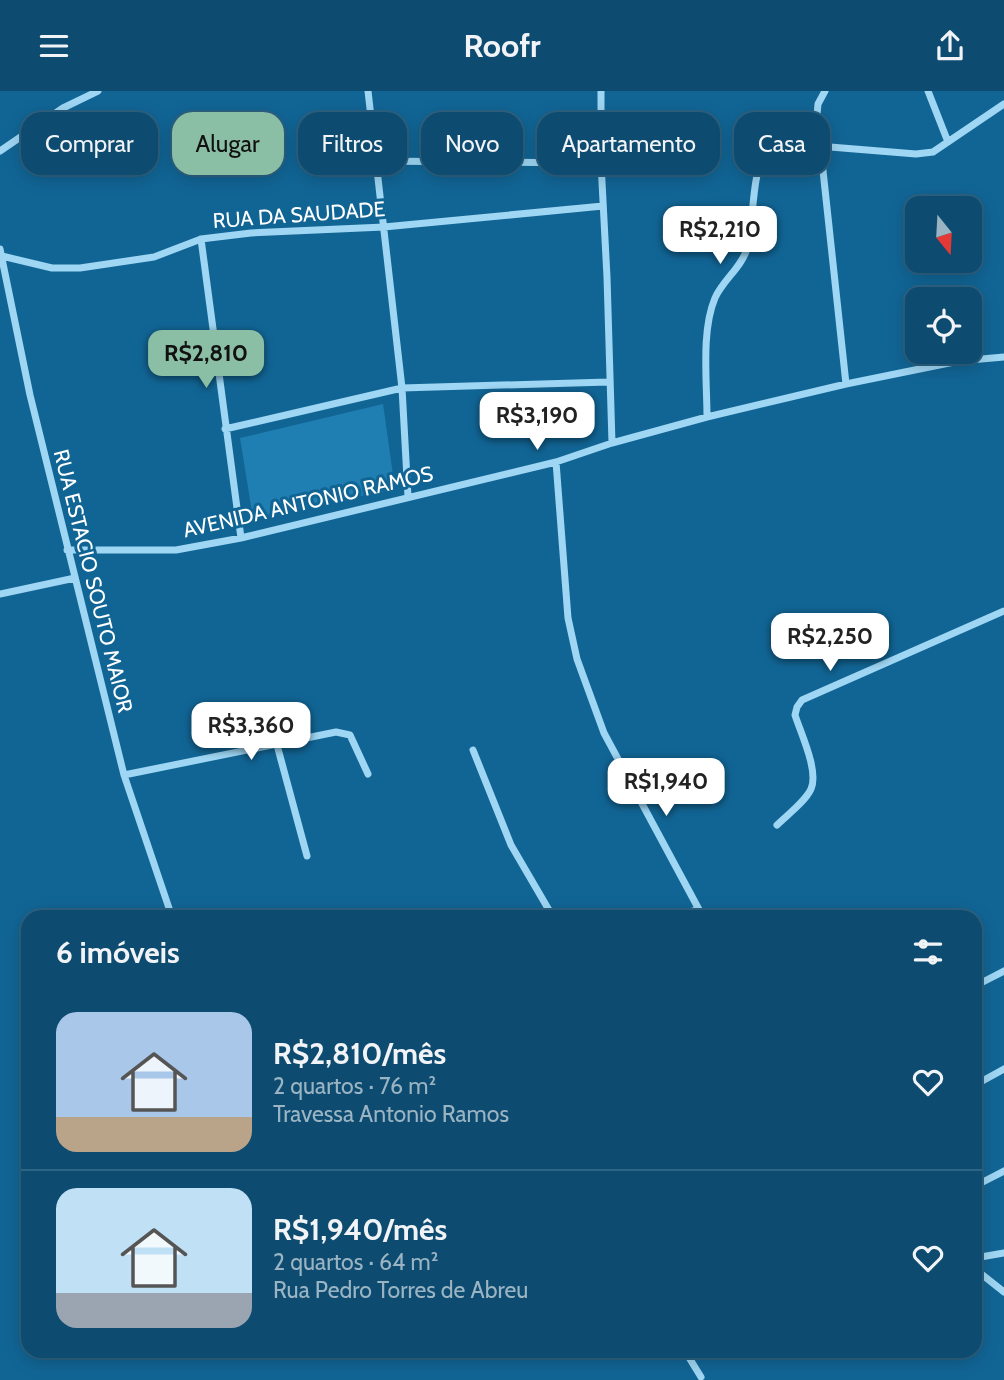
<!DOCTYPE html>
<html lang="pt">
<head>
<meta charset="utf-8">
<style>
  body { margin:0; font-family:Cabin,sans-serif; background:#1b5678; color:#f1f3f6; height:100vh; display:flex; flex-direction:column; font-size:26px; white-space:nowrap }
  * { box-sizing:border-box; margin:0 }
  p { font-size:23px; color:#9ab4c3 }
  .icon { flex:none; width:38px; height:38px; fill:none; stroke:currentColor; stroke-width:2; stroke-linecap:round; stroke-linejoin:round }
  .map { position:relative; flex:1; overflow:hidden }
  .side { position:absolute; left:21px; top:819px; width:961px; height:448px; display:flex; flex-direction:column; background:#0d4c70; border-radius:21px; box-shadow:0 4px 18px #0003,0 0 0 2px #2d6383 }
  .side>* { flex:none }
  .hud { position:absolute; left:21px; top:21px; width:962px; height:63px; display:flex; gap:14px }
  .needle { width:46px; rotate:162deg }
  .buttons { position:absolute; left:905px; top:105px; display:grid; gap:14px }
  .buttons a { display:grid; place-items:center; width:77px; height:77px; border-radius:14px; background:#0d4c70; box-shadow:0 4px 18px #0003,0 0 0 2px #2d6383; font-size:35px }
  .price { position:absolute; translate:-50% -60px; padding:0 16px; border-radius:14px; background:#fff; color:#222; font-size:23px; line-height:46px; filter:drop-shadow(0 2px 4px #0008) }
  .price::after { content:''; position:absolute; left:50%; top:42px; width:21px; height:16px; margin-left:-10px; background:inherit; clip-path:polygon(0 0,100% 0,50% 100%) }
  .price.selected { background:#8abfa5; color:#111 }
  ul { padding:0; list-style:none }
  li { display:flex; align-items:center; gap:21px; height:175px; padding:0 35px }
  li+li { border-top:2px solid #2d6383 }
  li span { display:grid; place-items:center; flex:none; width:196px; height:140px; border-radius:21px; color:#555 }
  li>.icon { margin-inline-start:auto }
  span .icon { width:84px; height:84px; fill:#fffc; stroke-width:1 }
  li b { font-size:30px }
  h2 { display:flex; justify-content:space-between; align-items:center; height:84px; padding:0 35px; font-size:30px }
  .pill { padding:0 24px; border-radius:21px; background:#0d4c70; box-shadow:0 4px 18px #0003,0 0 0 2px #2d6383; font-size:24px; line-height:63px }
  .pill.selected { background:#8abfa5; color:#111 }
  header { display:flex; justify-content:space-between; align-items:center; height:91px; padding:0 35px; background:#0d4c70; font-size:32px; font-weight:700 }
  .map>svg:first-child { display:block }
</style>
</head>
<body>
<header><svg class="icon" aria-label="menu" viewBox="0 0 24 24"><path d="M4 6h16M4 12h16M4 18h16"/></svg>Roofr<svg class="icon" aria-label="share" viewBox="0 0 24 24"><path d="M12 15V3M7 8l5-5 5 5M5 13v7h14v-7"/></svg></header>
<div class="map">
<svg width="1004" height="1289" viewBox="0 0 1004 1289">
  <rect width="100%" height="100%" fill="#116595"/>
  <path fill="#207fb2" d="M383 313 395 398 253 427 240 347Z"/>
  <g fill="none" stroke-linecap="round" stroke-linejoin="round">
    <path stroke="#9fd6f3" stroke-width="7" d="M368 0 402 297 408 406
      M601 0V72L607 186 612 352
      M825 0 818 13 817 24 846 293
      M928 0 948 51
      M0 60 63 17 98 0
      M377 70 601 72
      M201 148 241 447
      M0 158 30 304 124 684 172 826
      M2 165 52 177H80L154 166 201 148 251 142 384 136 603 115
      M707 326C707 290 701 240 715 207 723 189 741 177 747 158 755 129 750 81 768 58L781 52 916 63 933 61 1004 13
      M225 338 402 297 608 291
      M556 371 568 527 577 568 604 642 703 826
      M67 459H176L241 447 556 371 612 352 707 326 846 293 959 270 1004 266
      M0 503 75 487
      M267 617 307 765
      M473 659 511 754 553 826
      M124 684 336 641 350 644 368 683
      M777 734C787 724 805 711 811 698 819 680 801 643 795 624L797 616 802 609 1004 520
      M679 826 698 818
      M975 895 1004 880
      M975 994 1004 978
      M975 1095 1004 1080
      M975 1167 1004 1162
      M975 1178 1004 1201
      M685 1260 701 1286"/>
  </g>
  <g text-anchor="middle" stroke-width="6" stroke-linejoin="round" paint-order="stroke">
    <g font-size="21" fill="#fff" stroke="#116595">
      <text transform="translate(299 124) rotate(-4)" y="7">RUA DA SAUDADE</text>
      <text transform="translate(308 411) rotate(-13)" y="7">AVENIDA ANTONIO RAMOS</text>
      <text transform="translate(93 490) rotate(76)" y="7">RUA ESTACIO SOUTO MAIOR</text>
    </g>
  </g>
</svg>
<div class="buttons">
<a><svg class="needle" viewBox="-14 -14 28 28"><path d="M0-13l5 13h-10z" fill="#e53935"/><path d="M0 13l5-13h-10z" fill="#9ab4c3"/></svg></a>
<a><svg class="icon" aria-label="locate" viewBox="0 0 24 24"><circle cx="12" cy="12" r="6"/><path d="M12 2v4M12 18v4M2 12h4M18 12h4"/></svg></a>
</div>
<b class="price" style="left:720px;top:175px">R$2,210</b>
<b class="price selected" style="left:206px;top:299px">R$2,810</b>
<b class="price" style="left:537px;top:361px">R$3,190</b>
<b class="price" style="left:830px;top:582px">R$2,250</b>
<b class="price" style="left:251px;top:671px">R$3,360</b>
<b class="price" style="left:666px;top:727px">R$1,940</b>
<div class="hud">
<a class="pill">Comprar</a>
<a class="pill selected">Alugar</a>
<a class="pill">Filtros</a>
<a class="pill">Novo</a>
<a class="pill">Apartamento</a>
<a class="pill">Casa</a>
</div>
<section class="side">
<h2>6 imóveis<svg class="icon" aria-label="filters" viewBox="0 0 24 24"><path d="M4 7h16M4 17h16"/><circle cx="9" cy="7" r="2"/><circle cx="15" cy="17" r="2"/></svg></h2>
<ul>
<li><span style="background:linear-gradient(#a9c7e8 75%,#b9a48a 0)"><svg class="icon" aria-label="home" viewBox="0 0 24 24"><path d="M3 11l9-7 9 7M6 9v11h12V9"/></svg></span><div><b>R$2,810/mês</b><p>2 quartos · 76 m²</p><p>Travessa Antonio Ramos</p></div><svg class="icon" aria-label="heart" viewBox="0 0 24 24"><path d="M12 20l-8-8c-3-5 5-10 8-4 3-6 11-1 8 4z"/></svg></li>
<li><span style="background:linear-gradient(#bfe0f5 75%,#9aa5b1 0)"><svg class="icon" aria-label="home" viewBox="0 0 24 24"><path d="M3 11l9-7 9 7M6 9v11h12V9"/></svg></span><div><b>R$1,940/mês</b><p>2 quartos · 64 m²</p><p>Rua Pedro Torres de Abreu</p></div><svg class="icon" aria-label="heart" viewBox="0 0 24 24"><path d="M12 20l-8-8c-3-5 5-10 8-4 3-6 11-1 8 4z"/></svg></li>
</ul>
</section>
</div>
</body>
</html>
